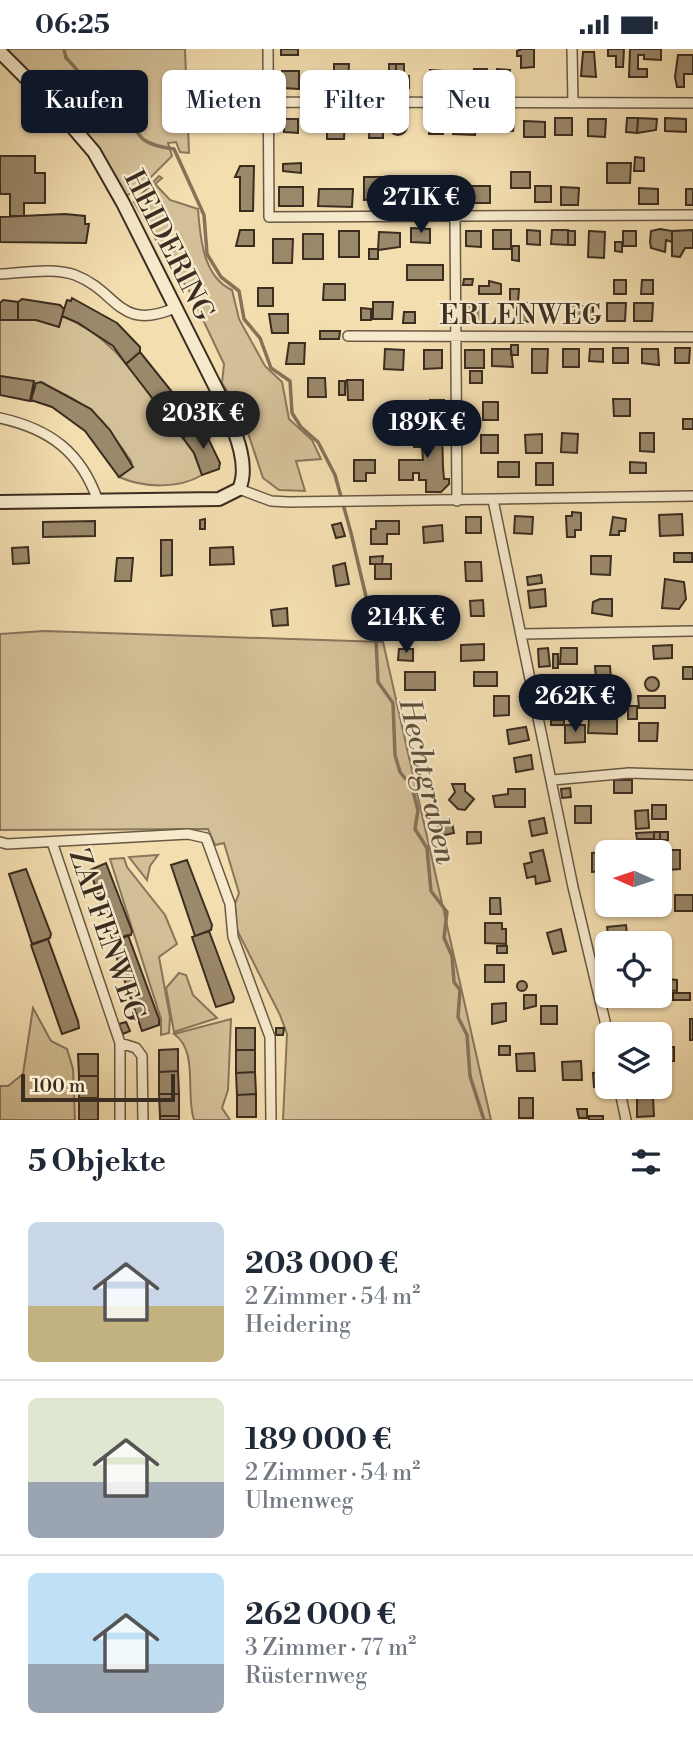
<!DOCTYPE html>
<html lang="de">
<head>
<meta charset="utf-8">
<style>
  body { margin:0; font-family:"Libre Bodoni",serif; background:#f6f6f7; color:#1f2937; height:100vh; display:flex; flex-direction:column; font-size:26px; white-space:nowrap }
  * { box-sizing:border-box; margin:0 }
  p { font-size:23px; color:#747a83 }
  .icon { flex:none; width:38px; height:38px; fill:none; stroke:currentColor; stroke-width:2; stroke-linecap:round; stroke-linejoin:round }
  .map { position:relative; height:1071px; overflow:hidden }
  .side { display:flex; flex-direction:column; background:#fff; flex:1 }
  .side>* { flex:none }
  .top-card { position:absolute; left:21px; top:21px; width:651px; height:63px; display:flex; gap:14px }
  .needle { width:46px; rotate:273deg }
  .buttons { position:absolute; left:595px; top:791px; display:grid; gap:14px }
  .buttons a { display:grid; place-items:center; width:77px; height:77px; border-radius:10px; background:#fff; box-shadow:0 2px 5px #0004; font-size:35px }
  .scale { position:absolute; left:21px; bottom:18px; width:154px; box-sizing:border-box; padding-left:7px; border:4px solid #3b2d20; border-top:0; font-size:19px; line-height:24px; white-space:nowrap; color:#3b2d20; -webkit-text-stroke:5px #f7eacc; paint-order:stroke }
  .price { position:absolute; translate:-50% -60px; padding:0 16px; border-radius:24px; background:#111827; color:#fff; font-size:23px; line-height:46px; filter:drop-shadow(0 2px 4px #0008) }
  .price::after { content:''; position:absolute; left:50%; top:42px; width:21px; height:16px; margin-left:-10px; background:inherit; clip-path:polygon(0 0,100% 0,50% 100%) }
  .price.active { background:#222; color:#fff }
  ul { padding:0; list-style:none }
  li { display:flex; align-items:center; gap:21px; height:175px; padding:0 28px }
  li+li { border-top:2px solid #e0e1e3 }
  li span { display:grid; place-items:center; flex:none; width:196px; height:140px; border-radius:10px; color:#555 }
  li>.icon { margin-inline-start:auto }
  span .icon { width:84px; height:84px; fill:#fffc; stroke-width:1 }
  li b { font-size:30px }
  h2 { display:flex; justify-content:space-between; align-items:center; height:84px; padding:0 28px; font-size:30px }
  .pill { padding:0 24px; border-radius:10px; background:#fff; box-shadow:0 2px 5px #0004; font-size:24px; line-height:63px }
  .pill.active { background:#111827; color:#fff }
  .status { display:flex; justify-content:space-between; align-items:center; height:49px; padding:0 35px; background:#fff; direction:ltr }
  .status svg { height:19px; fill:currentColor }
  .map>svg:first-child { display:block }
</style>
</head>
<body>
<div class="status"><b>06:25</b><svg viewBox="0 0 49 12"><path d="M0 12V9h3v3zM5 12V6h3v6zM10 12V3h3v9zM15 12V0h3v12zM26 1h20v11H26zM47 4h2v5h-2z"/></svg></div>
<div class="map">
<svg width="693" height="1071" viewBox="0 0 693 1071">
  <rect width="100%" height="100%" fill="#f3deb0"/>
  <filter id="stains"><feTurbulence type="fractalNoise" baseFrequency=".00286" numOctaves="4"/><feColorMatrix values="0 0 0 0 .2 0 0 0 0 .09 0 0 0 0 .02 0 0 0 .5 -.17"/></filter>
  <radialGradient id="worn" r=".72"><stop offset=".6" stop-color="#630" stop-opacity="0"/><stop offset="1" stop-color="#630" stop-opacity=".3"/></radialGradient>
  <path fill="#d4c098" stroke="#88765c" stroke-width="2" d="M4 0H185L189 104 180 103 176 93 168 94 172 107 142 137 126 147 84 85Z
    M159 127 162 129 155 135 170 151 198 160C200 188 203 228 232 241L239 270 265 317 282 333 289 370 312 391 321 410 296 412 305 442 279 441 263 429 242 366 222 334 224 315 187 237 179 230 134 153Z
    M62 267C122 290 143 343 183 389L194 404 202 426C179 440 144 439 119 428L132 418 131 412C91 352 65 338 0 327V271H36L59 277Z
    M44 582 383 593 491 1071H283L287 985 280 966 237 881 235 855 239 844 224 794 215 796 208 780 0 781V585Z
    M158 806 150 817 147 831 129 808Z
    M124 809 127 818 165 866 177 895 159 908 170 968 169 984 161 986V970L110 810Z
    M179 924 186 926 193 946 217 969 174 983 166 939Z
    M33 959 51 992 67 1000 73 1020 75 1071H0V1037H8L23 1025Z
    M231 970 228 1041 222 1059 230 1071H194C185 1045 199 1002 174 985Z"/>
  <g fill="none" stroke-linecap="round" stroke-linejoin="round">
    <path stroke="#847359" stroke-width="3.5" d="M64 0 66 9C77 19 81 27 90 38 98 47 111 48 118 55 143 79 127 94 174 100L204 166 207 205 221 228 239 242 244 270 260 289 271 319 290 332 292 364 301 378 318 393 335 426 351 484 376 590 378 633 393 654 395 706 400 723 412 738 418 761 415 780 427 799 431 842 447 863 444 889 452 907 454 933 460 941 458 968 467 986 470 1027 484 1071"/>
  </g>
  <path fill="#9b896b" stroke="#3b2d20" stroke-width="2" d="M281 0H298V6H281Z
    M522 0H534V18L521 19V7H517V2Z
    M608 0H624L623 18H616V7H608Z
    M630 0H661V11L644 10V6H638V20H647V28H629Z
    M583 3H594L596 28 581 27Z
    M678 6H693V25H684V38H677L675 28Z
    M334 15H349L348 36H334Z
    M389 15H396V39H382V27H389Z
    M396 15H404V27H409V39H396Z
    M474 20H487V36H473Z
    M497 20 510 21 509 36 496 35Z
    M430 21 443 22V39H430Z
    M282 22H299V40L282 39Z
    M443 22H457V39H443Z
    M370 68H383V89H369Z
    M453 68 476 69 475 86 453 85Z
    M389 77a9 9 0 1 1 18 0a9 9 0 1 1-18 0Z
    M327 69H345L344 90H327Z
    M429 69H443V85H429Z
    M496 69 509 70V73H514L513 82 496 81Z
    M555 69H572V86H555Z
    M627 69H638L637 84 626 83Z
    M638 69 657 70 656 81 637 84Z
    M665 69 686 70V83L665 82Z
    M284 70H298V84L284 83Z
    M588 70H606L605 88 588 87Z
    M524 72 545 73V88H524Z
    M0 107H35V124H45V154H24V167H10V145H0Z
    M635 108 644 109V122H634Z
    M301 114V124L283 122V115Z
    M607 114H631L630 134H607Z
    M240 117H254L253 162H240V128H235Z
    M511 123H530V139H511Z
    M364 128H385V150L364 151Z
    M443 134H455V157H440Z
    M466 137H490V154H473V149H466Z
    M535 137H551V153H535Z
    M279 138H303V157H279Z
    M561 138 579 139 578 156H561Z
    M639 139 658 140V155H639Z
    M319 140H353L352 158 318 157Z
    M686 140H693V156H686Z
    M398 143H425V158L398 157Z
    M65 165 85 167V175H89L86 194 0 193V168Z
    M411 179 430 180V194L411 193Z
    M660 180 672 182V193L666 191 665 203 651 199 650 193 651 182Z
    M240 181H254V197H236Z
    M493 181H511V200H493Z
    M527 181 540 182V196L527 195Z
    M552 181H568V196L551 195Z
    M693 181V199H685L680 208 672 207V182Z
    M339 182H359V208H339Z
    M466 182H481V198L466 197Z
    M568 182H575V196H568Z
    M589 182 605 183 604 209 588 208Z
    M623 182H636V197H623Z
    M379 183 400 184V198L378 201Z
    M303 185H323V210H303Z
    M273 190H293L292 214H273Z
    M615 193H622V203L615 202Z
    M512 197H519V212L512 211Z
    M369 200H378V210H369Z
    M407 216H443V231H407Z
    M464 230H473L472 236H463Z
    M614 231H626V245H614Z
    M642 231H653V245H641Z
    M489 232 501 235V245H479V237H489Z
    M324 235H345V251H323Z
    M258 239H273V257H258Z
    M510 240H519L518 253H510Z
    M72 249 117 274 140 298V303L126 315 113 297 78 274 62 267 67 251 71 252Z
    M22 250 60 256 64 260 59 278 36 271H18V253Z
    M3 251 18 253V271H0V254Z
    M373 253H393L392 270H373Z
    M517 254H533V273L517 272Z
    M607 254H626L625 272H607Z
    M634 254H653L652 272H634Z
    M466 257H486V274H466Z
    M593 257V271H565V258Z
    M361 259 371 260V271H361Z
    M404 263H415V274H403Z
    M269 265H288V284H272Z
    M320 282H340L339 290H320Z
    M289 294H305L304 315H286Z
    M511 296H518V306H511Z
    M613 299H628V314H613Z
    M675 299H690L689 314H675Z
    M385 300 404 301 403 321 384 320Z
    M492 300H511L513 318 492 317Z
    M532 300H548L547 324H532Z
    M563 300H579V318H563Z
    M590 300H603V313L589 312Z
    M642 300H658L659 316 642 314Z
    M424 301H442V319L424 320Z
    M465 301H484V319H465Z
    M140 303 197 374V378L183 389 126 315Z
    M470 322H482V334H470Z
    M0 327 34 332 30 352 0 346Z
    M308 329H325L326 348H308Z
    M347 331H363V351H348Z
    M339 332H345V346H339Z
    M41 333 91 360 110 381 133 418 119 428 85 382 52 358 31 351 36 334Z
    M613 350H630V367H614Z
    M430 351H444L443 368H430Z
    M483 353H498V371H483Z
    M683 370H693V380H683Z
    M414 377 442 378 443 418 444 430H449V435L441 443H426V431H419V424H413V431H399V411H423L422 398H414Z
    M197 378 208 389 220 414 219 420 202 426 194 404 183 389Z
    M562 384 578 385 577 404 561 403Z
    M640 384H654V403L640 402Z
    M542 385V404H526L525 386Z
    M481 386H498V404H481Z
    M354 411H375V424H366V432H354Z
    M498 413H519V428H498Z
    M630 413 646 414V424H630Z
    M536 414H553V436H536Z
    M572 463 581 464V481H575V488H567L566 467H572Z
    M682 465 683 486 660 487 659 466Z
    M515 467 533 468 532 485 514 484Z
    M466 468H481V484H466Z
    M613 468 626 470 625 482H619V486H610Z
    M205 470V480H200V471Z
    M95 472V487L43 488V473Z
    M376 472H399V485H387V495H371V480H376Z
    M341 474 345 487 336 489 332 476Z
    M442 476 443 492 424 494 423 478Z
    M161 491H172V526L161 527Z
    M28 498 29 514 13 515 12 499Z
    M233 498 234 515 210 516V499Z
    M674 504H692V513H674Z
    M383 507 382 515H370V508Z
    M591 507H611L610 526 591 525Z
    M117 509H133L131 532H115Z
    M465 513H481L482 532H466Z
    M345 514 349 535 336 537 333 517Z
    M375 515H391V530H375Z
    M541 526 542 534 528 536 527 528Z
    M665 530 684 533 686 550 679 560 662 559Z
    M545 540 546 557 530 559 528 542Z
    M600 550H612V567L592 564 593 553Z
    M483 551 484 567H471L470 552Z
    M425 553H444L445 570H425Z
    M287 559 288 576 273 577 271 561Z
    M484 595V611L461 612V596Z
    M672 596V609L654 610 653 597Z
    M548 599 550 617 539 618 538 600Z
    M561 599H577V615H560Z
    M399 600H413V612L398 611Z
    M553 605H558V619H553Z
    M595 617H610L611 630H596Z
    M683 618H693V630H683Z
    M405 623H435V641H405Z
    M474 623H497V637H474Z
    M645 635a7 7 0 1 1 14 0a7 7 0 1 1-14 0Z
    M584 629H591V641H584Z
    M494 647H509V666L494 667Z
    M626 647V659H599V648Z
    M638 647H665V659H639Z
    M550 648H577V659L550 660Z
    M628 657H637V670H628Z
    M545 660H550V670H545Z
    M589 670H617V685L588 684Z
    M551 671H564V676H551Z
    M639 674H658L657 692H639Z
    M565 676H585V693L565 694Z
    M526 678 529 691 509 695 507 681Z
    M531 706 533 720 516 723 514 709Z
    M614 731H632V744H614Z
    M452 735H465V742L474 750 465 761 458 760 449 751 455 743Z
    M570 739 571 748 562 749 561 740Z
    M508 740H525V758H495L493 747 508 745Z
    M652 756H666V770H652Z
    M575 757H591V774H575Z
    M648 761 649 779 636 780 635 762Z
    M451 769 454 784 440 787 437 772Z
    M544 769 547 784 532 787 529 772Z
    M467 783H481V794L467 795Z
    M654 783V790H637L636 784Z
    M654 783H660V791H654Z
    M660 783H668V791H660Z
    M604 794H623V799H604Z
    M543 801 550 832 536 835 535 827 527 829 524 815 532 813 530 804Z
    M668 801H680V820L668 821Z
    M605 803V822L592 823V804Z
    M187 811 212 876 211 881 195 887 171 816Z
    M106 814 132 882 131 886 113 892 90 821Z
    M26 820 51 885 50 889 32 895 9 825Z
    M660 827H668V833H660Z
    M675 846H693V862H675Z
    M600 847H607V856H613V864H600Z
    M490 849H500L501 865H490Z
    M485 874H502V880H506V895L485 894Z
    M626 876 628 893 609 894 607 878Z
    M561 880 566 902 553 905 547 884Z
    M209 882 234 949 233 953 216 958 192 888Z
    M128 886 159 970V976L142 982 111 892Z
    M48 890 78 972 79 979 62 985 31 896Z
    M497 897H507V904H497Z
    M485 916H504V933H485Z
    M666 930 677 931V942L664 941Z
    M517 937a5 5 0 1 1 10 0a5 5 0 1 1-10 0Z
    M673 944H690V951H673Z
    M524 946H536V957L524 960Z
    M506 954V972L492 975V955Z
    M541 957H557V975H541Z
    M690 970H693V991H690Z
    M126 973 130 982 123 985 119 975Z
    M665 975V984H656L655 976Z
    M236 979H255V1001H236Z
    M276 979H284L283 986H276Z
    M499 997H510V1006H499Z
    M674 998V1012H665V1007H661L660 999Z
    M178 1000V1022L159 1023V1001Z
    M236 1001H255V1023L236 1024Z
    M534 1004 535 1022H517L516 1005Z
    M78 1005H98V1027H79Z
    M581 1012 582 1031H563L562 1013Z
    M178 1022 179 1045H159V1023Z
    M255 1023 256 1045 237 1046 236 1024Z
    M605 1023V1038H594L593 1024Z
    M79 1027H98V1049H79Z
    M159 1045H179V1067H160Z
    M256 1045V1068H237V1046Z
    M653 1048 654 1067 637 1068V1049Z
    M79 1049H98V1071H79Z
    M519 1049H533V1069H519Z
    M577 1060H587V1069H579Z
    M160 1067H179V1071H160Z
    M589 1067H603V1071H589Z"/>
  <g fill="none" stroke-linecap="round" stroke-linejoin="round">
    <g stroke="#695944" stroke-width="12">
      <path id="street" d="M268 0 269 168 693 166
        M572 0 573 54
        M268 53 693 54
        M455 168 457 452
        M0 225C23 224 54 218 75 226 119 243 118 283 175 259
        M348 287 693 288
        M0 369C50 380 81 403 98 452
        M239 440 271 452 289 453 693 447
        M493 451 573 838 608 985
        M522 585 693 582
        M553 731 629 724 693 726
        M0 793 7 795 188 785 206 789 230 855 233 888 270 988 271 1071
        M52 793 120 994V1071
        M120 994 136 999 142 1007 143 1071
        M619 1038 626 1071"/>
    </g>
    <g stroke="#3b2d20" stroke-width="16">
      <path id="secondary" d="M0 3 58 61 94 103 123 154 223 353C232 376 251 415 239 440L219 450 0 453"/>
    </g>
    <use href="#street" stroke="#f7eacc" stroke-width="9"/>
    <use href="#secondary" stroke="#f7eacc" stroke-width="12"/>
  </g>
  <g text-anchor="middle" stroke-width="5" stroke-linejoin="round" paint-order="stroke">
    <g font-size="28" fill="#3b2d20" stroke="#f7eacc">
      <text transform="translate(170 196) rotate(63)" y="10">HEIDERING</text>
      <text x="521" y="275">ERLENWEG</text>
      <text transform="translate(108 886) rotate(71)" y="10">ZAPFENWEG</text>
    </g>
    <g font-size="30" font-style="italic" fill="#5f503c" stroke="#f7eacc">
      <text transform="translate(428 732) rotate(77)" y="10">Hechtgraben</text>
    </g>
  </g>
  <rect width="100%" height="100%" filter="url(#stains)"/>
  <rect width="100%" height="100%" fill="url(#worn)"/>
</svg>
<div class="buttons">
<a><svg class="needle" viewBox="-14 -14 28 28"><path d="M0-13l5 13h-10z" fill="#e53935"/><path d="M0 13l5-13h-10z" fill="#747a83"/></svg></a>
<a><svg class="icon" aria-label="locate" viewBox="0 0 24 24"><circle cx="12" cy="12" r="6"/><path d="M12 2v4M12 18v4M2 12h4M18 12h4"/></svg></a>
<a><svg class="icon" aria-label="layers" viewBox="0 0 24 24"><path d="M12 4l9 5-9 5-9-5zM3 14l9 5 9-5"/></svg></a>
</div>
<div class="scale">100 m</div>
<b class="price" style="left:421px;top:186px">271K €</b>
<b class="price active" style="left:203px;top:402px">203K €</b>
<b class="price" style="left:427px;top:411px">189K €</b>
<b class="price" style="left:406px;top:606px">214K €</b>
<b class="price" style="left:575px;top:685px">262K €</b>
<div class="top-card">
<a class="pill active">Kaufen</a>
<a class="pill">Mieten</a>
<a class="pill">Filter</a>
<a class="pill">Neu</a>
</div>
</div>
<section class="side">
<h2>5 Objekte<svg class="icon" aria-label="filters" viewBox="0 0 24 24"><path d="M4 7h16M4 17h16"/><circle cx="9" cy="7" r="2"/><circle cx="15" cy="17" r="2"/></svg></h2>
<ul>
<li><span style="background:linear-gradient(#c9d6e8 60%,#c2b280 0)"><svg class="icon" aria-label="home" viewBox="0 0 24 24"><path d="M3 11l9-7 9 7M6 9v11h12V9"/></svg></span><div><b>203 000 €</b><p>2 Zimmer · 54 m²</p><p>Heidering</p></div></li>
<li><span style="background:linear-gradient(#dfe7d0 60%,#9aa5b1 0)"><svg class="icon" aria-label="home" viewBox="0 0 24 24"><path d="M3 11l9-7 9 7M6 9v11h12V9"/></svg></span><div><b>189 000 €</b><p>2 Zimmer · 54 m²</p><p>Ulmenweg</p></div></li>
<li><span style="background:linear-gradient(#bfe0f5 65%,#9aa5b1 0)"><svg class="icon" aria-label="home" viewBox="0 0 24 24"><path d="M3 11l9-7 9 7M6 9v11h12V9"/></svg></span><div><b>262 000 €</b><p>3 Zimmer · 77 m²</p><p>Rüsternweg</p></div></li>
</ul>
</section>
</body>
</html>
